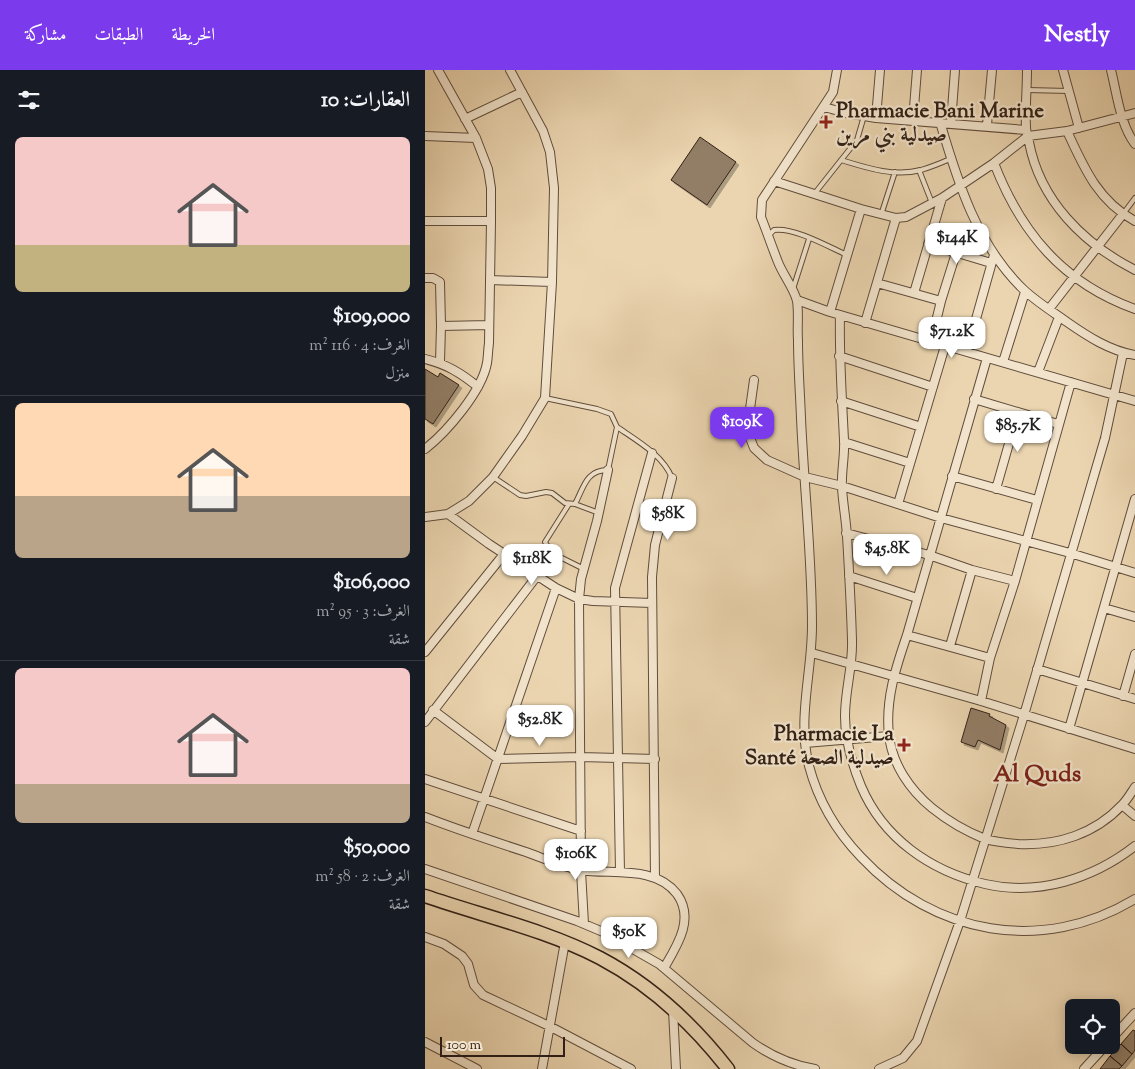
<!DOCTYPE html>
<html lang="ar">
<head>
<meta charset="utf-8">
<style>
  body { margin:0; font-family:"Sorts Mill Goudy",Amiri,serif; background:#242831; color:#f1f3f6; direction:rtl; height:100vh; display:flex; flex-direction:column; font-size:19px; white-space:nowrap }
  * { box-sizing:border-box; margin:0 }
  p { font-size:16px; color:#9ea1a6 }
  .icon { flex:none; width:28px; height:28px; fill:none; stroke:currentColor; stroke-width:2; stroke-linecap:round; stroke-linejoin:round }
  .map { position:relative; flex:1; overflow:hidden; direction:ltr }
  .drawer { display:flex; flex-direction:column; background:#171b24; width:425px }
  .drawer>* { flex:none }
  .buttons { position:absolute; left:640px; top:929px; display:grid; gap:10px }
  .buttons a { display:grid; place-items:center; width:55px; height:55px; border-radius:8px; background:#171b24; box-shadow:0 2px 12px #0003; font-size:25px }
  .scale { position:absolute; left:15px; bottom:12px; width:125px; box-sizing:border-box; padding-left:5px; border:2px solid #322016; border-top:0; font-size:14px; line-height:18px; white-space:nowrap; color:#322016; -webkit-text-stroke:4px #f2e4cc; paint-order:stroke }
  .price { position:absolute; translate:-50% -42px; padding:0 11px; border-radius:10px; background:#fff; color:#222; font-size:16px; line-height:32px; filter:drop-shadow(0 1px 2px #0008) }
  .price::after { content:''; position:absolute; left:50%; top:30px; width:15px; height:11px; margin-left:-8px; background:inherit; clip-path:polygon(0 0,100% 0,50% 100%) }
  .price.on { background:#7c3aed; color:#fff }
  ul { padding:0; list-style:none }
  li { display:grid; align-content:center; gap:10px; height:265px; padding:0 15px }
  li+li { border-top:1px solid #363941 }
  li span { display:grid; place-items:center; height:155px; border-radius:8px; color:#555 }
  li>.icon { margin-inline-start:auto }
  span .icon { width:90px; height:90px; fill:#fffc; stroke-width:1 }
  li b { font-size:21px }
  h2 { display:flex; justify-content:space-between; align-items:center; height:60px; padding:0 15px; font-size:21px }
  header { display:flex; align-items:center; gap:30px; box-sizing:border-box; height:70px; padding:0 25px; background:#7c3aed; color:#fff }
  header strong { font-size:24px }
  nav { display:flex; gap:28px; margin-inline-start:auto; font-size:18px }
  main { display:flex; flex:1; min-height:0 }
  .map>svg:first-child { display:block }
</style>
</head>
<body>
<header>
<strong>Nestly</strong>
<nav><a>الخريطة</a><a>الطبقات</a><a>مشاركة</a></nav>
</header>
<main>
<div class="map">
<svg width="710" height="999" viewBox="0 0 710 999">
  <defs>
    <filter id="shadow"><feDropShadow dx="3" dy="3" stdDeviation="0" flood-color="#0004"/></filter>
  </defs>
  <rect width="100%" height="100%" fill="#ebd5b0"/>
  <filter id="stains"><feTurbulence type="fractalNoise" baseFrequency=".004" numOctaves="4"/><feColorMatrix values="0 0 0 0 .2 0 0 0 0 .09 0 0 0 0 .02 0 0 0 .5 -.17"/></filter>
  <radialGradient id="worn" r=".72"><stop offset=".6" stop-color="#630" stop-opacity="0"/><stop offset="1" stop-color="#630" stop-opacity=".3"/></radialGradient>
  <path fill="#927e66" stroke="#322016" filter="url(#shadow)" d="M275 67 311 92 282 135 246 110Z
    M0 299 13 307 15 303 34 315 8 354 0 349Z
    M546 638 565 644 564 646 581 655 575 680 553 670 550 677 536 672Z
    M708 960 710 961V980L707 984 696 974Z
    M696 974 707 984 697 996 685 986Z
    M685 986 697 996 694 999H675Z"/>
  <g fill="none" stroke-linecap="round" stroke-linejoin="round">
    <g stroke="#604d3c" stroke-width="6">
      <path id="lane" d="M602 20 644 21
        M416 90C442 98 469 107 496 100 506 97 516 93 525 89
        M494 100 507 133
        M390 123 432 70 439 46
        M698 144 710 128
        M456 145 470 102
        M344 165 349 160C369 157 404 177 422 185
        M368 219 384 169
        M120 328 172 339 186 344 192 357 183 400C161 400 159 417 150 434
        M192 357C211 370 238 385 247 408
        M68 407 95 425 101 426 121 422 127 423 140 433 150 434 174 443
        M144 434 120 472 127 483 159 499
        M112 506 127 483"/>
    </g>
    <g stroke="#604d3c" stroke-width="10">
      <path id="street" d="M412 0 408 22 337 130 336 147C342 162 347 177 353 192 358 205 369 218 372 231 374 244 372 258 373 270 373 296 375 322 376 348 379 417 387 487 387 556 387 603 372 649 384 696 393 730 412 762 436 787 509 865 617 885 710 829
        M602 0C602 19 600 39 601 57 601 62 603 67 604 72 615 131 659 174 710 200
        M638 0 654 58
        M686 0C692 24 695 54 710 74
        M399 37 421 43 451 48 601 60
        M451 48 455 0
        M40 49 97 22
        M488 50 492 0
        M515 52C533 113 552 175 599 220 612 232 628 242 642 252 662 266 685 281 710 285
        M526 53 530 0
        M562 55 567 0
        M642 61C659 98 673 131 710 151
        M0 66 51 68
        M569 93C596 163 638 213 710 239
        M349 111 436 139 471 148 481 147 517 128 569 93 603 66 642 61 710 43
        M0 151H66
        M503 174 566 193
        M0 208H8L15 212 16 256 15 292
        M65 210 127 212
        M452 213 516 231
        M489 223 517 128
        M372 230 405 242 710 331
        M624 239 698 144
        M405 242 436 139
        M415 245C414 287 417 328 419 370 420 386 416 402 417 418 418 434 421 450 422 466 424 500 426 535 427 570 428 596 420 620 420 646 420 669 427 694 436 716 458 768 505 801 560 814 613 826 668 809 710 776
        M440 253 471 148
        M16 256 64 255
        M506 272 516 231 531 183
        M542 281 569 185
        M414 286 508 317
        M562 288 482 565C471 597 460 630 464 665 467 694 485 720 507 738 523 751 540 761 560 769 570 772 582 773 593 774 632 776 670 764 697 735 702 730 706 723 710 717
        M0 289C21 294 36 303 53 317
        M578 292 600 222
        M613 302 634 247
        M329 310 324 346V365L329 378 342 390 380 407 417 416 516 448 645 483 710 503
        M549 329 633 354
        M416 331 496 357
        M419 372 485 393
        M0 379C22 362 57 321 62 293 63 287 63 280 64 273L66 151V118L63 99 51 68 13 0
        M527 406 612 430
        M571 419 593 342
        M473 434 520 276
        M23 444 44 431 68 407 97 366 120 328 127 212 129 118 125 82 118 61 85 0
        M0 447 23 444 64 474 131 518 154 529 168 531 227 533
        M421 463 504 485 547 500 590 511
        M424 506 492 528
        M679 538 710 547
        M482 565 565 588
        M525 576 547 500
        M0 582 79 484
        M387 583 556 631 710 679
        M612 599 710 629
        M698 626 710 584
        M556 631 565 588 590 511 646 312
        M8 640 73 689 156 687 230 689
        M0 652 112 506
        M644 659 710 429
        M380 673 464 666
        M0 709 156 761
        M697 735 710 746
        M0 747C33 760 67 771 101 782 118 788 137 797 155 800 187 805 230 795 252 824 270 849 252 876 239 898
        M47 764 131 518
        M0 799 152 851 178 862 234 894 328 973C348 987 366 995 390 999
        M195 802 190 518 227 383
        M230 808 227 507 230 475 247 408
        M159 854 156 801 154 529 156 509 172 451 183 400
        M0 867 19 874 37 886 43 894 49 915 58 925 126 957 206 999
        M248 940 251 999
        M686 969 710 943
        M0 972 52 999
        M117 999 140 872
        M454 999 478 988 492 971 535 851 599 645 680 368 698 283
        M659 999 681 975"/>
    </g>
    <g stroke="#322016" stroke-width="15">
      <path id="primary" d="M0 826C58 846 121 860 175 888 226 915 268 954 303 999"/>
    </g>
    <use href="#lane" stroke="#f2e4cc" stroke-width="4"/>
    <use href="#street" stroke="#f2e4cc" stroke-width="8"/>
    <use href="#primary" stroke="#ebd5b0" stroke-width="12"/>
  </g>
  <g fill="#8f2418" stroke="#f2e4cc" stroke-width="2">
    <path d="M398.5 44.5h5v5h5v5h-5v5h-5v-5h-5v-5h5z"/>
    <path d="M476.5 667.5h5v5h5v5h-5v5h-5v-5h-5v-5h5z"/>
  </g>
  <g text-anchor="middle" stroke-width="4.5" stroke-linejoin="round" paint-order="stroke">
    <g font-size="21" font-weight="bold" fill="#322016" stroke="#f2e4cc" text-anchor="start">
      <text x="411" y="47">Pharmacie Bani Marine<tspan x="411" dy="24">صيدلية بني مرين</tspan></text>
      <text x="469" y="670" text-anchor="end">Pharmacie La<tspan x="469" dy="24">Santé صيدلية الصحة</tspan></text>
    </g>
    <g font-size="24" font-weight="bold" fill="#7a1f14" stroke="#f2e4cc">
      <text x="612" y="711">Al Quds</text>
    </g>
  </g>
  <rect width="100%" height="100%" filter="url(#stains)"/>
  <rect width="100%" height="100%" fill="url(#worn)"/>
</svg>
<div class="buttons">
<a><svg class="icon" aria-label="locate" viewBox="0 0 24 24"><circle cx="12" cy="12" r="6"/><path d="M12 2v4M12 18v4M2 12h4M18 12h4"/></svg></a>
</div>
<div class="scale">100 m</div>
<b class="price" style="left:532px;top:195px">$144K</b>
<b class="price" style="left:527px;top:289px">$71.2K</b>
<b class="price on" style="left:317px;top:379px">$109K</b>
<b class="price" style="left:593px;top:383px">$85.7K</b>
<b class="price" style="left:243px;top:471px">$58K</b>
<b class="price" style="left:462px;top:506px">$45.8K</b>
<b class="price" style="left:107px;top:516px">$118K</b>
<b class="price" style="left:115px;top:677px">$52.8K</b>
<b class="price" style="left:151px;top:811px">$106K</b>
<b class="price" style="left:204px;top:889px">$50K</b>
</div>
<section class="drawer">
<h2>العقارات: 10<svg class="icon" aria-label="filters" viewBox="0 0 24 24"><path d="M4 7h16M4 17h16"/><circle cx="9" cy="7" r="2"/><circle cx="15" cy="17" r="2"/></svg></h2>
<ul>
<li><span style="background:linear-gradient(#f6c9c9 70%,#c2b280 0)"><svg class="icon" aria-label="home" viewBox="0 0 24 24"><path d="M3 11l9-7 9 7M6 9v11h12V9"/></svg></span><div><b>$109,000</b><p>الغرف: 4 · 116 m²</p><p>منزل</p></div></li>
<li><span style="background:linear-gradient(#ffd9b3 60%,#b9a48a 0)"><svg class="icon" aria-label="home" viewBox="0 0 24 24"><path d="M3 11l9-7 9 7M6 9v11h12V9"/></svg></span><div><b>$106,000</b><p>الغرف: 3 · 95 m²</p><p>شقة</p></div></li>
<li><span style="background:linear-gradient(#f6c9c9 75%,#b9a48a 0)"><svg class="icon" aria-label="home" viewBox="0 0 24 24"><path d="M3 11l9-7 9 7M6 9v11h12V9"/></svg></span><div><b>$50,000</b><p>الغرف: 2 · 58 m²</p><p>شقة</p></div></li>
</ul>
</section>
</main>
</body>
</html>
